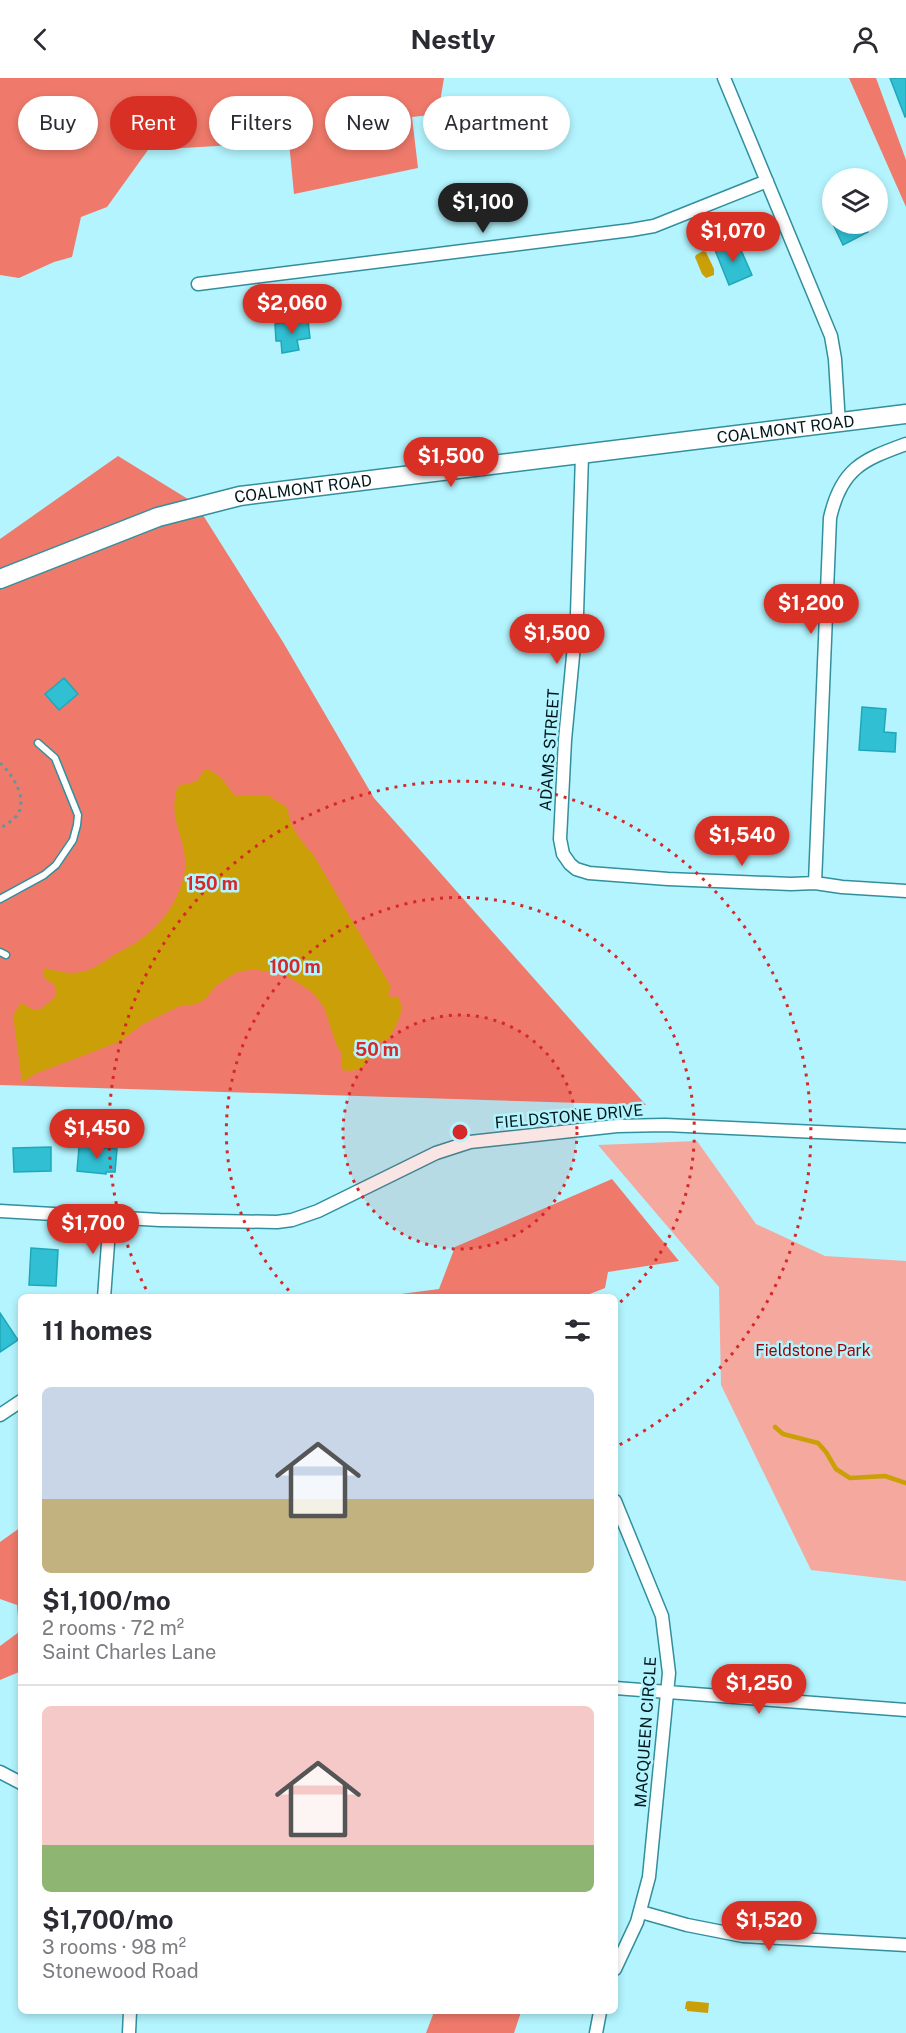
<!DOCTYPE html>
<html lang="en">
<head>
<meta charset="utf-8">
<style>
  body { margin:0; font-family:"Public Sans",sans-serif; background:#f2f2f3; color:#2b2b33; height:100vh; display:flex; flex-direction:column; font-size:22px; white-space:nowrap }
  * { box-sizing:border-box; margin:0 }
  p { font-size:20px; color:#7c7c81 }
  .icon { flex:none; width:33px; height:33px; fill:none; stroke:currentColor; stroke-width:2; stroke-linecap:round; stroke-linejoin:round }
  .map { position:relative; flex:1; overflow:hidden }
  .panel { position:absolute; left:18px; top:1216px; width:600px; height:720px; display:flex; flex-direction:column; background:#fff; border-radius:9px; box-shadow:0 3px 9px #0003 }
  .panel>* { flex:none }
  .banner { position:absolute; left:18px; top:18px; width:600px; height:54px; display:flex; gap:12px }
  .tools { position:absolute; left:822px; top:90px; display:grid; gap:12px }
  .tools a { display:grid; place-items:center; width:66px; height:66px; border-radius:50%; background:#fff; box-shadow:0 3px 9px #0003; font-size:30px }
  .price { position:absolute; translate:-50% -51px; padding:0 14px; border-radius:21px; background:#d93025; color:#fff; font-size:20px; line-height:39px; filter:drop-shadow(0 2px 3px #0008) }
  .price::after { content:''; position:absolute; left:50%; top:36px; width:18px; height:14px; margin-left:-9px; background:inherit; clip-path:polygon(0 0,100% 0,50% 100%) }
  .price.active { background:#222; color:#fff }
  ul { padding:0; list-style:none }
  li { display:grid; align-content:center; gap:12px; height:318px; padding:0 24px }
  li+li { border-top:2px solid #e1e1e2 }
  li span { display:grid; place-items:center; height:186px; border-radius:9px; color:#555 }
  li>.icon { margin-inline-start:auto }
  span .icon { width:108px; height:108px; fill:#fffc; stroke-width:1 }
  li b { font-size:26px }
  h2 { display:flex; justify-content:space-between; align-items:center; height:72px; padding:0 24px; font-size:26px }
  .tag { padding:0 21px; border-radius:27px; background:#fff; box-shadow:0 3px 9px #0003; font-size:21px; line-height:54px }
  .tag.active { background:#d93025; color:#fff }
  header { display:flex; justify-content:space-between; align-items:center; height:78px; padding:0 24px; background:#fff; font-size:27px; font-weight:700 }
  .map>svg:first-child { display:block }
</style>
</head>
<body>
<header><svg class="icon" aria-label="back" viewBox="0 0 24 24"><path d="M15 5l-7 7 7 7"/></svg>Nestly<svg class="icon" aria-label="person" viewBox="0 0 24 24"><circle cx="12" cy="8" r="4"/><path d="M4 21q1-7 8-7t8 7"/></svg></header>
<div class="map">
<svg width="906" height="1955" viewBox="0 0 906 1955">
  <rect width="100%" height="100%" fill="#b3f4fe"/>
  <path fill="#f5a89d" d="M697 1063 756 1146 825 1178 906 1183V1503L811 1492 721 1307 719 1209 598 1067Z"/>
  <path fill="#ef7a6b" d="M0 0H444L438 36 412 39 418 90 294 116 289 64 148 72 107 129 81 139 72 179 54 184 19 200 0 197Z
    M849 0H876L906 82V129Z
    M118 378 196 426 283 564 374 720 646 1027 0 1007V461Z
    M612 1101 679 1183 608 1194 605 1210 582 1219H378L439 1211 455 1169Z
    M21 1449V1618L20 1619 19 1594 0 1602V1568L19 1554 17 1527 0 1521V1464Z
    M434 1934H521L514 1955H426Z"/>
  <path fill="#cb9f07" d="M703 173 706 174 714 191V197L706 200 702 196 695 179 696 177Z
    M205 691C219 694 226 706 234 717H267L288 730C288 748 301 763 313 776L391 909 388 917 393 920 397 918C408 932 395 948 388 962L377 964C368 982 366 996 342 992V976L336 966 324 929 312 914 287 898 253 891 235 895 217 907 204 922 197 926 180 928 143 946 119 964 37 995 22 1004 13 937 21 925 34 932H40L55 919V908L44 899 43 894 45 890C54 892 63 895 72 895 88 895 101 886 114 877 124 871 136 866 145 858 164 843 179 821 184 797 191 763 165 744 178 708L197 703Z
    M688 1923 709 1925 708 1935 687 1933V1931H685L686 1924Z"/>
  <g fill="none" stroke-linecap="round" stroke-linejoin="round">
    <path stroke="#cb9f07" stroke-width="4.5" d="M775 1349 783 1356 818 1365 826 1374 836 1391 850 1400 885 1398 906 1405"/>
  </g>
  <path fill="#31c0d3" stroke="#1fa7b9" stroke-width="1.5" d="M890 0H906V38L905 39Z
    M833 146H864L868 154 843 167Z
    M737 163 752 197 729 207 715 172Z
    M308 242 310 260 297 262 299 272 282 275 281 263H276L275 246Z
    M64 600 78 616 59 632 45 616Z
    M862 629 886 631 884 654 896 655 895 674 859 672Z
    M51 1069V1093L14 1094 13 1070Z
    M79 1069 117 1071 115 1094H106V1096L77 1093Z
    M31 1170 58 1172 56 1208 29 1207Z
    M0 1235 18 1262 0 1274Z"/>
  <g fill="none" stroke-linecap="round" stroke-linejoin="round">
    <g stroke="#328f9d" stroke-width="9">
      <path id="lane" d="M0 821 44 797 56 787 73 762 77 747 78 737 55 680 38 665
        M0 874 6 877"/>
    </g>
    <g stroke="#328f9d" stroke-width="15">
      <path id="street" d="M724 0 831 258 835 281 839 346
        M198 206 631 152 654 148 767 103
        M582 377 577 536 565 662 560 761 563 776 570 786 576 791 589 795 668 801 791 806 815 805 842 809 906 813
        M815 805 830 440C841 391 862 382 906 366
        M0 1133 160 1142 277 1144 292 1142 318 1133 436 1075 470 1064 617 1048 665 1047 906 1058
        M104 1220 110 1138
        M0 1337 21 1323
        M615 1423 662 1538 669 1595 649 1799 637 1844 615 1891
        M615 1610 906 1632
        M0 1694 21 1705
        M641 1834 687 1847 743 1858 906 1867
        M129 1955 130 1934
        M596 1955 600 1934"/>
    </g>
    <g stroke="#328f9d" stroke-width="21">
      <g id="secondary">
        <path id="s1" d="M0 501 158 439 240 418 906 336"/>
      </g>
    </g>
    <path stroke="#65959c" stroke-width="3" stroke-dasharray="3 4.5" stroke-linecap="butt" d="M0 685C12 696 26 717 19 734 16 741 7 746 0 750"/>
    <use href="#lane" stroke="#fff" stroke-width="6"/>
    <use href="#street" stroke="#fff" stroke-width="12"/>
    <use href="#secondary" stroke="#fff" stroke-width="18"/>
  </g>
  <circle cx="460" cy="1054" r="117" fill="#d62828" fill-opacity=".12"/>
  <g fill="none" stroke="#d62828" stroke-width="3" stroke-dasharray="3 6">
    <circle cx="460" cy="1054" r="117"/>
    <path d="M295 1219A234 234 0 1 1 615 1229"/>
    <path d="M150 1219A351 351 0 1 1 617 1368"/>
  </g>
  <g text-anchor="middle" stroke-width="5" stroke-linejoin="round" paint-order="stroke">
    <g font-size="16" fill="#00181c" stroke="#b3f4fe">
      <text dy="6" stroke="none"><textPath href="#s1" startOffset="804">COALMONT ROAD</textPath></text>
      <text dy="6" stroke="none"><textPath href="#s1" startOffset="318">COALMONT ROAD</textPath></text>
      <text transform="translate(549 672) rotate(-86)" y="6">ADAMS STREET</text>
      <text transform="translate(569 1038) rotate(-5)" y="6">FIELDSTONE DRIVE</text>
      <text transform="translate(645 1654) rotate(-86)" y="6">MACQUEEN CIRCLE</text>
    </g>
    <g font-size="16" fill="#9b0204" stroke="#b3f4fe">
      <text x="813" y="1278">Fieldstone Park</text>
    </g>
  </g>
  <circle cx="460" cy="1054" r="9" fill="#d62828" stroke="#b3f4fe" stroke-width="3"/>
  <g font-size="18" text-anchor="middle" font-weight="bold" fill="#d62828" stroke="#b3f4fe" stroke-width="5" stroke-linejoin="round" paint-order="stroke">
    <text x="212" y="812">150 m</text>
    <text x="295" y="895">100 m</text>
    <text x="377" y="978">50 m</text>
  </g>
</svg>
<div class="tools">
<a><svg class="icon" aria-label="layers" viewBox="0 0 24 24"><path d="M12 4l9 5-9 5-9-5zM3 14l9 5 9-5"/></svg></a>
</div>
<b class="price active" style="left:483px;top:156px">$1,100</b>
<b class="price" style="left:733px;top:185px">$1,070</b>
<b class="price" style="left:292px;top:257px">$2,060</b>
<b class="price" style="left:451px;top:410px">$1,500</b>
<b class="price" style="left:811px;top:557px">$1,200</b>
<b class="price" style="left:557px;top:587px">$1,500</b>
<b class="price" style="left:742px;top:789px">$1,540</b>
<b class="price" style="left:97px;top:1082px">$1,450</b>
<b class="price" style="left:93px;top:1177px">$1,700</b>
<b class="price" style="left:759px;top:1637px">$1,250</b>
<b class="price" style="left:769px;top:1874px">$1,520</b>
<div class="banner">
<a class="tag">Buy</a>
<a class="tag active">Rent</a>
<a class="tag">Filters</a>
<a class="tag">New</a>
<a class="tag">Apartment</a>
</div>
<section class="panel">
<h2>11 homes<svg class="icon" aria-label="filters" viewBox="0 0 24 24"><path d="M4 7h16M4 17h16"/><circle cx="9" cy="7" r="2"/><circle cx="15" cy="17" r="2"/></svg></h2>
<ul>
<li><span style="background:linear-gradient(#c9d6e8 60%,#c2b280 0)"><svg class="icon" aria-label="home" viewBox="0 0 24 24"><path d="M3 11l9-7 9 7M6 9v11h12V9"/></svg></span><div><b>$1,100/mo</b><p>2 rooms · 72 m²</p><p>Saint Charles Lane</p></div></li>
<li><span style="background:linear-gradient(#f6c9c9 75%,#8fb573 0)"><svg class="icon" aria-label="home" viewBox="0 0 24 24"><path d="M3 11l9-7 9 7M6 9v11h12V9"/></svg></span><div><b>$1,700/mo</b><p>3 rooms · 98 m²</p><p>Stonewood Road</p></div></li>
</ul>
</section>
</div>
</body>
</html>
